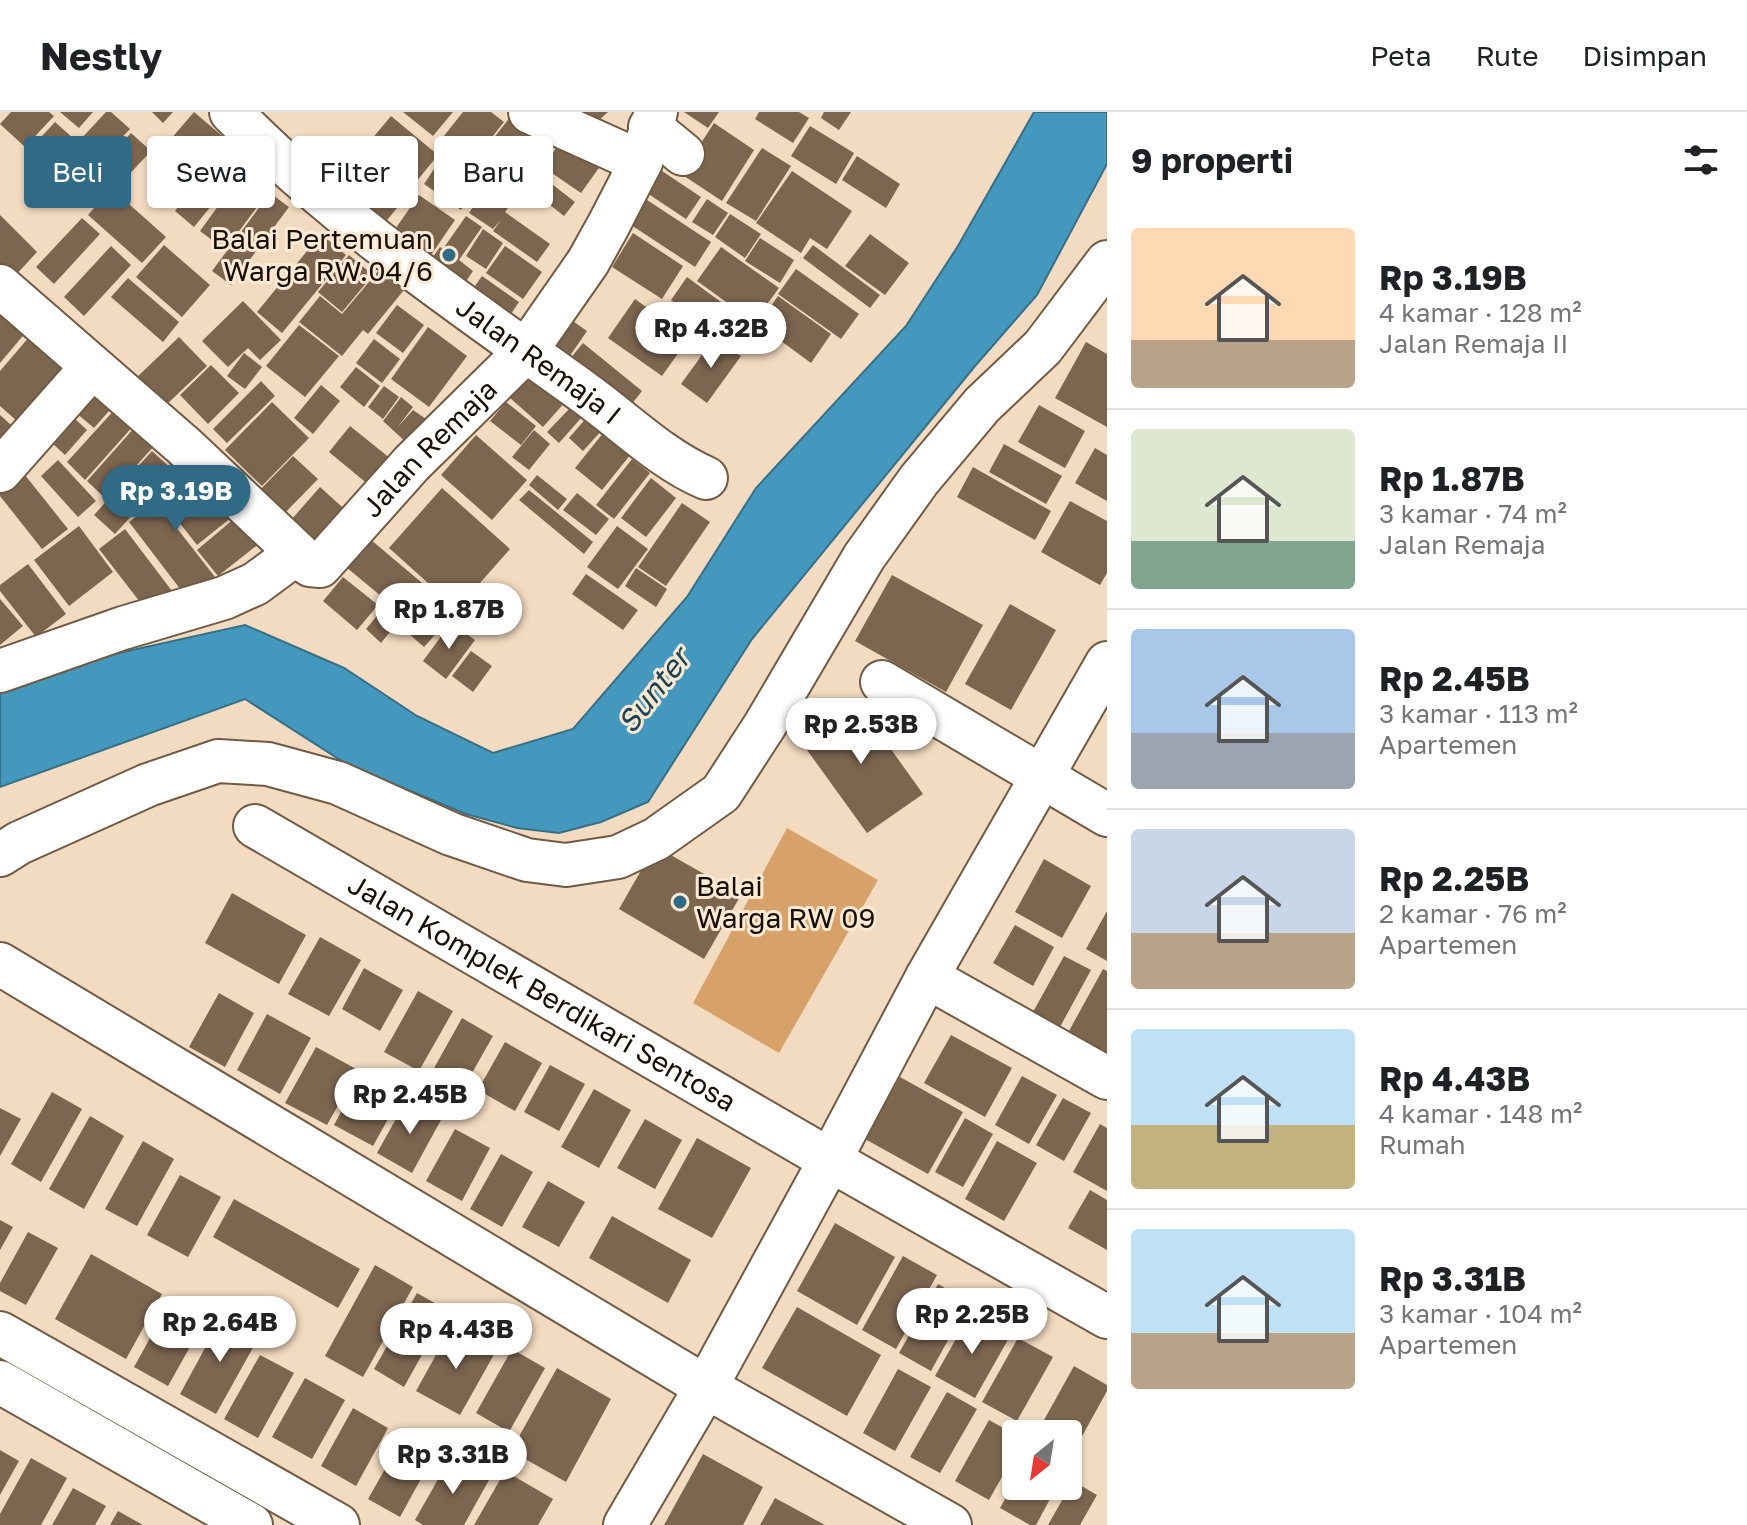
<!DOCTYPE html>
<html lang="id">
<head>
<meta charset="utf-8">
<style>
  body { margin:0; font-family:"Golos Text",sans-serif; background:#f6f6f6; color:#202124; height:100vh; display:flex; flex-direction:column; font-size:30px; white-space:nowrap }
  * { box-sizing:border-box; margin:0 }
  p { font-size:26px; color:#757577 }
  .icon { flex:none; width:44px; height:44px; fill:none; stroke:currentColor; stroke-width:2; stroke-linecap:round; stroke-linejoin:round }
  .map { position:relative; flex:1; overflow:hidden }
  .drawer { display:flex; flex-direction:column; background:#fff; width:640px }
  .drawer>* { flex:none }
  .guide { position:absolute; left:24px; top:24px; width:760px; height:72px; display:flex; gap:16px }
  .needle { width:52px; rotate:210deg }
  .fabs { position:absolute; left:1002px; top:1308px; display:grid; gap:16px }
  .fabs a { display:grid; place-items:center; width:80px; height:80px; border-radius:8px; background:#fff; box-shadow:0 2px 6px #0004; font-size:40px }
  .price { position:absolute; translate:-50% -68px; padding:0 18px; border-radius:28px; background:#fff; color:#222; font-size:26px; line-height:52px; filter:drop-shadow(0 2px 4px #0008) }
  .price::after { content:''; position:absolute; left:50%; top:48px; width:24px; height:18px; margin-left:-12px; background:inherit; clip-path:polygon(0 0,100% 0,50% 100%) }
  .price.selected { background:#316a84; color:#fff }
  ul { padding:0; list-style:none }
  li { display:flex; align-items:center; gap:24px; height:200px; padding:0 24px }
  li+li { border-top:2px solid #e0e0e0 }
  li span { display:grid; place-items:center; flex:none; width:224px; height:160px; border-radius:8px; color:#555 }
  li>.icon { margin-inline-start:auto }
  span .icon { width:96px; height:96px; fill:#fffc; stroke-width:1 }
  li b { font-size:34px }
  h2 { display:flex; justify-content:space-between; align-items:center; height:96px; padding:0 24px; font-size:34px }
  .pill { padding:0 28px; border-radius:8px; background:#fff; box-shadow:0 2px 6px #0004; font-size:28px; line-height:72px }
  .pill.selected { background:#316a84; color:#fff }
  header { display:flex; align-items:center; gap:48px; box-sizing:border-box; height:112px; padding:0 40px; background:#fff; border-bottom:2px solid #e0e0e0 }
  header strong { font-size:38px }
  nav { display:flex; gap:44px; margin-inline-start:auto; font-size:28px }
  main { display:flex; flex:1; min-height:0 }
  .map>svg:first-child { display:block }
</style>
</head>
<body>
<header>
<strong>Nestly</strong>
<nav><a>Peta</a><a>Rute</a><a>Disimpan</a></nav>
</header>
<main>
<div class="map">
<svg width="1107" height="1413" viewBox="0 0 1107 1413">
  <rect width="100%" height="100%" fill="#f3dbc1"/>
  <path fill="#d6a26a" d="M787 716 878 768 779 941 693 891Z"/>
  <path fill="#4598bd" stroke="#376f86" stroke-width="2" d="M1034 0H1107V52L1037 183 975 254 752 527 648 690 601 710 559 721 517 716 466 702 348 653 245 587 0 675V574L38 559 245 513 344 556 417 604 493 641 573 617 687 485 756 376 906 214 958 134Z"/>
  <path fill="#7c6650" d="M11 0H49L54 4 25 35 0 12Z
    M60 0H93L79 16Z
    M106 0H111L130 17 100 48 79 29Z
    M152 0H173L163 11Z
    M194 0 227 28 198 63 164 35Z
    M403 0H453L433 24Z
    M463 0H491L504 10 465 59 435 35Z
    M514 0 536 16 490 76 468 59Z
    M566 0H608L585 21Z
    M684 0H719L708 16Z
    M759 0H799L809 6 793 31 755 7Z
    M824 0H851L839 18 821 6Z
    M391 4 438 43 403 86 355 47Z
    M55 10 74 27 47 57 28 39Z
    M714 11 754 38 722 89 681 62Z
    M810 14 854 41 836 72 791 44Z
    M131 21 151 39 122 70 102 52Z
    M563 26 601 53 581 81 543 55Z
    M228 34 247 50 194 115 175 99Z
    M762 36 791 54 756 109 726 91Z
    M344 44 401 91 375 123 318 77Z
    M857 44 900 72 886 96 842 68Z
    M521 48 575 90 564 104 532 79 523 91 501 74Z
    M438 51 475 77 461 98 424 72Z
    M650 51 701 85 686 107 635 73Z
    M792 59 852 99 827 137 810 126 801 141 756 111Z
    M237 68 263 87 225 138 200 119Z
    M111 76 166 125 142 151 88 103Z
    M484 79 508 96 505 100 550 132 537 150 493 119 501 108 493 117 469 101Z
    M270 81 289 95 231 173 212 159Z
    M419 83 455 108 429 146 393 120Z
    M644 86 711 130 695 155 628 111Z
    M707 87 728 101 713 123 692 110Z
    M730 102 761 122 745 146 715 125Z
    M0 103 37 140 14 165 0 151Z
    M466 104 482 115 459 148 473 159 456 184 422 160 440 135 443 137Z
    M82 106 100 122 54 172 36 155Z
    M483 117 503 131 486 157 466 144Z
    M633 121 683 154 662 187 612 155Z
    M321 122 346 143 282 221 257 200Z
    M870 122 909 151 885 183 845 154Z
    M760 126 794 148 780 171 745 149Z
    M164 133 210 173 182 205 136 165Z
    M813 133 880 183 870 196 803 146Z
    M111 134 131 153 84 204 64 185Z
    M505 134 542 160 523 187 486 161Z
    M721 135 779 176 754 210 697 169Z
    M349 143 373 163 342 200 318 180Z
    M796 157 859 202 841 227 778 182Z
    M379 158 404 178 368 222 363 218 342 244 299 210 320 184 342 202Z
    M482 164 519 190 503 214 465 188Z
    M687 165 725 193 709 216 671 188Z
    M128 166 179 210 163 230 111 185Z
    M778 184 831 222 811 251 758 212Z
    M635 187 689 226 662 264 608 226Z
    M243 189 281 228 260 248 248 236 228 255 202 229Z
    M397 193 424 213 403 241 376 221Z
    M0 195 27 219 0 251Z
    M557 198 587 219 565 251 535 230Z
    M299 213 339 244 305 285 266 254Z
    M428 215 467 244 429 295 391 267Z
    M30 224 74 262 26 317 0 294V259Z
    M179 225 207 254 164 295 136 266Z
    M715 225 741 244 707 291 681 272Z
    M374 227 400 247 382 271 356 251Z
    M1086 230 1107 242V315L1055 286Z
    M583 231 642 279 623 303 564 254Z
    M244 241 262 255 245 277 227 264Z
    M540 251 574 280 543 315 510 286Z
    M211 253 239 281 208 312 180 283Z
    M356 255 380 274 364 295 340 275Z
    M90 269 116 291 94 316 68 294Z
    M261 269 275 284 227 331 213 317Z
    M321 273 340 289 313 322 294 306Z
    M384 274 399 285 383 307 368 295Z
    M401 285 413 295 397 316 413 298 426 307 407 331 383 309Z
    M272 290 309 326 262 374 225 338Z
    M506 290 536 314 521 333 490 309Z
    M1039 293 1085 319 1065 356 1018 330Z
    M62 295 87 318 65 343 40 320Z
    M117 295 135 312 85 368 67 350Z
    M571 295 582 305 559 331 547 320Z
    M0 303 20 321 0 344Z
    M588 304 603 317 583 339 569 326Z
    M350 314 391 347 370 374 329 340Z
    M135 315 155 333 106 387 87 369Z
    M534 318 550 332 529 358 512 345Z
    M604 320 631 342 602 378 575 356Z
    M476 323 527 368 492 408 441 363Z
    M1004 332 1062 364 1046 392 989 360Z
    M1095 336 1107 343V389L1075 371Z
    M152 339 173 358 115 422 94 403Z
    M293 344 318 367 280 406 256 382Z
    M632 347 650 361 614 407 596 393Z
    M58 348 96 389 78 405 41 364Z
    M200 351 214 369 169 406 215 465 187 486 129 410 158 389 155 387Z
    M973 355 1051 399 1035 428 957 385Z
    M21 358 68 417 42 437 0 384V375Z
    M537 363 567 387 558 398 529 373Z
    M651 366 676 386 646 425 621 406Z
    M219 369 242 397 197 433 175 405Z
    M320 375 352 404 316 445 284 416Z
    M442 376 510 437 457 497 389 436Z
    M529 378 593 430 584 442 519 388Z
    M577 381 609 407 596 423 563 398Z
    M1070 389 1107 409V461L1100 473 1041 440Z
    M682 391 710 410 666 474 638 455Z
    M242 400 265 427 218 464 197 438Z
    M79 414 113 460 69 494 34 448Z
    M617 414 648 437 618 477 587 455Z
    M125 417 175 483 150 503 99 437Z
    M370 427 428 476 405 504 346 455Z
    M28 452 66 502 36 525 0 479V473Z
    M636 456 667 477 656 495 625 474Z
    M586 462 638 498 623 518 572 482Z
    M892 463 983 513 946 580 855 529Z
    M343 465 378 493 357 518 323 489Z
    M425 485 450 506 424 535 400 514Z
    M0 487 23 514 0 533Z
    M1010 492 1056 518 1011 598 965 572Z
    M386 493 401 506 381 531 366 517Z
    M451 511 475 528 446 567 423 549Z
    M471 539 492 554 473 580 452 564Z
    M855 587 923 682 867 721 799 627Z
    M655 734 741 783 704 847 619 797Z
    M1044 747 1091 774 1062 826 1015 800Z
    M232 781 306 823 279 872 205 831Z
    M1107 799V849L1086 837Z
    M1015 813 1054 835 1033 874 993 851Z
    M320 825 361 848 329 904 288 882Z
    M1064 844 1091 858 1060 915 1033 900Z
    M364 856 403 878 380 919 342 897Z
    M1103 857 1107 859V941L1069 919Z
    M418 879 453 899 419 959 384 940Z
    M219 881 254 901 225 955 189 935Z
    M267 902 311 926 280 982 237 958Z
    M462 906 493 924 464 975 433 958Z
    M951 923 1012 956 985 1005 924 971Z
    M505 930 542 951 515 999 478 978Z
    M316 935 358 958 327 1013 285 991Z
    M550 953 585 972 559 1019 524 1000Z
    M363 960 402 982 373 1034 334 1013Z
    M1022 964 1057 983 1029 1032 995 1013Z
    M900 965 963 1000 928 1062 865 1027Z
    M594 977 631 998 599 1056 561 1035Z
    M52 980 82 997 41 1070 11 1052Z
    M1063 986 1091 1001 1064 1049 1036 1033Z
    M407 987 442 1006 412 1061 377 1041Z
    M0 996 21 1007 0 1044Z
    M90 1004 124 1024 84 1097 49 1077Z
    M965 1006 993 1022 963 1075 935 1060Z
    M645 1007 682 1028 655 1077 617 1056Z
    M1100 1012 1107 1016V1079L1073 1060Z
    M455 1017 490 1036 462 1089 426 1069Z
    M697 1026 751 1056 712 1126 658 1097Z
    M143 1029 174 1047 137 1114 105 1097Z
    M997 1029 1037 1051 1004 1109 965 1087Z
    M501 1042 533 1060 502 1115 470 1097Z
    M180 1063 221 1085 188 1145 147 1123Z
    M548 1069 585 1090 559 1135 522 1115Z
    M1090 1078 1107 1088V1138L1068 1116Z
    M234 1087 360 1157 338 1196 213 1125Z
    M612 1104 691 1148 668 1191 589 1146Z
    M0 1108 13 1115 0 1138Z
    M835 1111 895 1145 857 1213 797 1179Z
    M28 1120 58 1136 26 1193 0 1179V1171Z
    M91 1142 162 1182 126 1247 55 1207Z
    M903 1144 937 1163 896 1237 862 1218Z
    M375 1153 413 1175 363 1265 325 1244Z
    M938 1172 969 1190 931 1259 899 1241Z
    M417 1181 447 1198 404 1275 374 1257Z
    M170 1190 204 1210 168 1274 134 1255Z
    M797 1195 881 1243 847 1304 762 1256Z
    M970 1202 1010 1224 975 1286 935 1264Z
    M223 1203 260 1223 216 1302 180 1282Z
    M452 1214 496 1239 460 1303 416 1279Z
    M1018 1226 1053 1245 1017 1309 982 1290Z
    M512 1237 545 1256 509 1320 476 1301Z
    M260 1243 294 1261 258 1326 224 1307Z
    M1074 1254 1107 1273V1279L1075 1337 1068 1333V1322H1049L1039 1317Z
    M557 1256 611 1287 566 1370 511 1339Z
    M898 1257 931 1275 895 1339 863 1321Z
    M305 1266 345 1288 312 1347 272 1325Z
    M947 1280 977 1297 940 1361 910 1345Z
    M353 1296 388 1316 356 1374 321 1354Z
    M989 1308 1016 1323V1340L989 1388 955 1369Z
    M402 1327 433 1345 400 1405 368 1387Z
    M0 1338 19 1349 0 1383Z
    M703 1342 763 1375 743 1413H664Z
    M31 1346 67 1366 41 1413H0V1402Z
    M450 1346 489 1368 464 1413H423L415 1408Z
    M505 1359 553 1387 538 1413H474Z
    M1016 1367V1374H1057L1036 1413H1030L1000 1396Z
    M1073 1369 1097 1383 1080 1413H1048Z
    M73 1376 106 1394 95 1413H52Z
    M775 1386 825 1413H760Z
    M118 1399 143 1413H110Z"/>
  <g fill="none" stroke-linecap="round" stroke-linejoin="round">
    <g stroke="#6f5b45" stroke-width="46">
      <g id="minor">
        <path id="s1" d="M231 0C335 107 461 192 582 279 623 308 660 346 706 366"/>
        <path d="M530 0 641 50"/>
        <path d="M650 15 683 42"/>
        <path id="s2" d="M0 174 184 334 310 453 320 454 412 351 526 239 588 150 608 114 641 50 656 0"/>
        <path d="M0 359 92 255"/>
        <path d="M0 559 123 516 224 486 255 472 297 441"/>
        <path d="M882 570 1107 703"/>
        <path id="s3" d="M255 714 830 1048 1107 1205"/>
        <path d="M0 743 19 731 148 673 218 649 268 652 338 671 451 722 527 748 566 753 618 745 656 727 721 681 765 613 864 445 919 368 982 293 1043 235 1107 150"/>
        <path d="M0 852 706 1275 950 1413"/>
        <path d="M927 865 1107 966"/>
        <path d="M0 1221 338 1413"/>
        <path d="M0 1270 251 1413"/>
        <path d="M625 1413 706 1275 830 1048 927 865 1107 551"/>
      </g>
    </g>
    <use href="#minor" stroke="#fff" stroke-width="42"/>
  </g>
  <g fill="#316a84" stroke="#fce9d4" stroke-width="3">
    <circle cx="449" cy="143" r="8"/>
    <circle cx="680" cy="790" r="8"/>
  </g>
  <g text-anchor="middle" stroke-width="6" stroke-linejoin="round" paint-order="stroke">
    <g font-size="28" fill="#170f06" stroke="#fce9d4" text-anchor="end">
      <text x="433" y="137">Balai Pertemuan<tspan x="433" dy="32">Warga RW.04/6</tspan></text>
      <text x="696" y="784" text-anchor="start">Balai<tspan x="696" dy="32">Warga RW 09</tspan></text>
    </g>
    <g font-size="28" fill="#170f06" stroke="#fce9d4">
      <text dy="10" stroke="none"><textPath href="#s1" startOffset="396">Jalan Remaja I</textPath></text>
      <text dy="10" stroke="none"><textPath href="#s2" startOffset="588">Jalan Remaja</textPath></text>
      <text dy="10" stroke="none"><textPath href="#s3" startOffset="332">Jalan Komplek Berdikari Sentosa</textPath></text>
    </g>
    <g font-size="30" font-style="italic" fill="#1d4253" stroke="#fce9d4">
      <text transform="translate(654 579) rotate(-52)" y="10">Sunter</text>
    </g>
  </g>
</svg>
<div class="fabs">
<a><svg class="needle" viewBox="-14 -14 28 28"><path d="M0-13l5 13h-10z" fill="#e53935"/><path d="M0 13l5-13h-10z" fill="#757577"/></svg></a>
</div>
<b class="price" style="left:711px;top:258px">Rp 4.32B</b>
<b class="price selected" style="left:176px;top:421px">Rp 3.19B</b>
<b class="price" style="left:449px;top:539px">Rp 1.87B</b>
<b class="price" style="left:861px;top:654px">Rp 2.53B</b>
<b class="price" style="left:410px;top:1024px">Rp 2.45B</b>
<b class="price" style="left:972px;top:1244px">Rp 2.25B</b>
<b class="price" style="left:220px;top:1252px">Rp 2.64B</b>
<b class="price" style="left:456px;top:1259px">Rp 4.43B</b>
<b class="price" style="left:453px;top:1384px">Rp 3.31B</b>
<div class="guide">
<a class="pill selected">Beli</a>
<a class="pill">Sewa</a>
<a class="pill">Filter</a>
<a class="pill">Baru</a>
</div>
</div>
<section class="drawer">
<h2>9 properti<svg class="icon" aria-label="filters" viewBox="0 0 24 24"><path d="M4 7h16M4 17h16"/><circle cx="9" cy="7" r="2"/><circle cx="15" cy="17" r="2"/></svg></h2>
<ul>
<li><span style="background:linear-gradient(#ffd9b3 70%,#b9a48a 0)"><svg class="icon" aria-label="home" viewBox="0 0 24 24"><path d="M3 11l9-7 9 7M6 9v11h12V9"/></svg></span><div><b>Rp 3.19B</b><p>4 kamar · 128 m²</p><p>Jalan Remaja II</p></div></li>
<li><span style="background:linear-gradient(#dfe7d0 70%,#7fa58c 0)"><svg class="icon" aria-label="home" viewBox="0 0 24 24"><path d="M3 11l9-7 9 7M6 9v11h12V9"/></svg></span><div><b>Rp 1.87B</b><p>3 kamar · 74 m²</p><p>Jalan Remaja</p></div></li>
<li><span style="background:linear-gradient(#a9c7e8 65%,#9aa5b1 0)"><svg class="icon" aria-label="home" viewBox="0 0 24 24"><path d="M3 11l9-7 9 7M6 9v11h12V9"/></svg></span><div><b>Rp 2.45B</b><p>3 kamar · 113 m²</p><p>Apartemen</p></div></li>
<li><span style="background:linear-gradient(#c9d6e8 65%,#b9a48a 0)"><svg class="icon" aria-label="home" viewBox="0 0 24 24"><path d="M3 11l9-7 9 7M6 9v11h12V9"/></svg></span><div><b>Rp 2.25B</b><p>2 kamar · 76 m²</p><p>Apartemen</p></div></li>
<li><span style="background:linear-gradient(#bfe0f5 60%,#c2b280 0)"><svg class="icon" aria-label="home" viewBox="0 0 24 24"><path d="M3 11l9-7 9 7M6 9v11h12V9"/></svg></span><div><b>Rp 4.43B</b><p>4 kamar · 148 m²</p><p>Rumah</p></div></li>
<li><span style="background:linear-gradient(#bfe0f5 65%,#b9a48a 0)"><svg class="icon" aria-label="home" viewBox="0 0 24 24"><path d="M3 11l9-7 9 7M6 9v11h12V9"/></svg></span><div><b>Rp 3.31B</b><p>3 kamar · 104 m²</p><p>Apartemen</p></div></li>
</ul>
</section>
</main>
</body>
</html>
